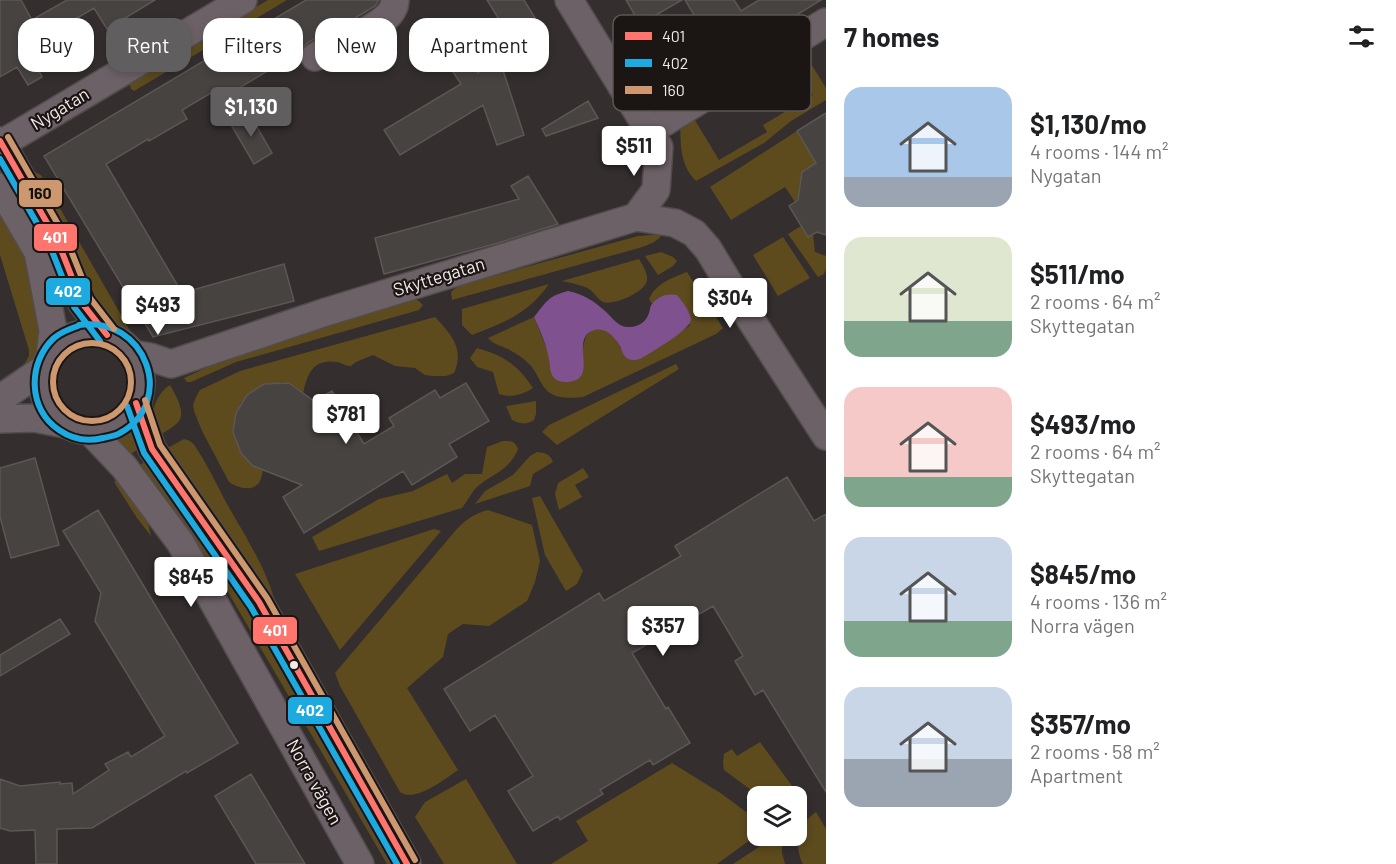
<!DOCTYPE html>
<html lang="en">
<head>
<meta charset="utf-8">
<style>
  body { margin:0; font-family:Barlow,sans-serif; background:#f2f2f2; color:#202124; height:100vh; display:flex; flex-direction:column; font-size:22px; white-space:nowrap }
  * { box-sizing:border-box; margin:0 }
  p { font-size:20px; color:#757577 }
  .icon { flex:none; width:33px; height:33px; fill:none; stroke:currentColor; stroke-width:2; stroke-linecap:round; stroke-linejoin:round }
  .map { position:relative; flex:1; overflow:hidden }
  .side { display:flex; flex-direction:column; background:#fff; width:570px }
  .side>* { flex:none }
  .hud { position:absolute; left:18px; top:18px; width:570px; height:54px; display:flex; gap:12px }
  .controls { position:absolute; left:747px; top:786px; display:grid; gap:12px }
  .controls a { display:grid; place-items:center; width:60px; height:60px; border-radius:12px; background:#fff; box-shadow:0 3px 9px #0003; font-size:30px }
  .price { position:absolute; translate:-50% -51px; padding:0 14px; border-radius:6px; background:#fff; color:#222; font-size:20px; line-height:39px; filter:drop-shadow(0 2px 3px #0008) }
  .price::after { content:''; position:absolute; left:50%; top:36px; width:18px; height:14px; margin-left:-9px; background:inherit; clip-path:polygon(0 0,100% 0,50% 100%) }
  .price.selected { background:#615e5f; color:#fff }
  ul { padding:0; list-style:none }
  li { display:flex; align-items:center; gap:18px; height:150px; padding:0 18px }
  li span { display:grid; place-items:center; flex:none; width:168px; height:120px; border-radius:18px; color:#555 }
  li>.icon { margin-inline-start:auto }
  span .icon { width:72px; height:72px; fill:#fffc; stroke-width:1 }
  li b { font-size:26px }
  h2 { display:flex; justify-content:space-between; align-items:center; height:72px; padding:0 18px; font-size:26px }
  .tag { padding:0 21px; border-radius:18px; background:#fff; box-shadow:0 3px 9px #0003; font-size:21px; line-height:54px }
  .tag.selected { background:#615e5f; color:#fff }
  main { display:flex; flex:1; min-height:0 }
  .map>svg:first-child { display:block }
</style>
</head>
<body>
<main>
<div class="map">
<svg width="826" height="864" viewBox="0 0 826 864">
  <rect width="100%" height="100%" fill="#342e2e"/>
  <path fill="#5d4b1e" d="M268 0H287L134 91 131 89 129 83Z
    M803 51 826 88V100L791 121 764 143 696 181C679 164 681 143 680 121L693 117 719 160 767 132 763 125 813 95 792 59Z
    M797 131 816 163 802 173 798 200 795 202 785 187 731 220 710 187Z
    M33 171 41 175 129 329 137 339H133L114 326 94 302 29 173Z
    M0 204 29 264 43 330 37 361 18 375 29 356V350L0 255Z
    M801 226 808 237 813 234 815 252 826 256V269L824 274 818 277 788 234Z
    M663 234C656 242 649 245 639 248L452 300 451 292 458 286 638 236Z
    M783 237 810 278 778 296 753 255Z
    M661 252 673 257 677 261 673 266 658 275 645 256Z
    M639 259C642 264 648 273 647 280 646 292 613 306 603 302 597 299 595 293 589 289 582 285 571 283 562 281Z
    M687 272 723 328 716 334 583 397C573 398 559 399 550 393 541 387 538 374 531 366 525 359 517 354 508 349 501 346 493 344 488 338L534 317 548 352 550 368 582 354C583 350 583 344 585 340 586 335 587 335 590 332 607 321 619 344 625 356L661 346 690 325 658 298 652 304 649 299C656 283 672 278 687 272Z
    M549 284C528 314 505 322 472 335L462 325V309Z
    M413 299 419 301 423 305 419 310 236 362 191 382H187L184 378 238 353Z
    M435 317C451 334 465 349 454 373L446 376H433L425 375 415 368 395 366 373 355 356 362 351 366C345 366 342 363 337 362 313 358 307 374 303 394 299 391 293 384 288 383 285 382 278 383 274 384 228 386 219 452 263 470 262 475 261 481 258 484 250 492 236 487 229 482L202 431 194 411 193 405 196 397 200 390 240 371Z
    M477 348C503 355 518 365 533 388 523 395 510 398 499 394L493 372 477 367 470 358Z
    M676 364 679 369 557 445 542 432 549 425Z
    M170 385C175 394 187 413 178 422 173 428 164 432 158 436 156 430 154 422 153 416 153 404 160 391 170 385Z
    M536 401V414L534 420C526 425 521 424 512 420L506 406Z
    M132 428 141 447 128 456 116 439Z
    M184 439C189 440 192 442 195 446 209 467 219 490 231 511 247 539 265 567 274 598L236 556 164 450Z
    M503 441C511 441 515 441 518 449 509 472 491 473 476 488 471 493 467 502 462 508L319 551 312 537 379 499 413 491 447 474 452 483 465 474H482L487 447Z
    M537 452C546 453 550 454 553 462L533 474 530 486 475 504 485 491 513 475 530 456Z
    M149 459 240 595 396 864H387L215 570 137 467Z
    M583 468 589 477 575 485 582 497 559 510 555 494 558 483Z
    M122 477 147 519 151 536 137 518 114 482Z
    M540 496 583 571 577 584 566 591 545 555 532 498Z
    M488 510 532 525 540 561 535 582 527 601 489 626 463 624 448 634 443 657 407 688 458 770C445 779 415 803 400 792L340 686 335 673 456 530C466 519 474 514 488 510Z
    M434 529 441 531 340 650 295 574Z
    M760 742 803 801 797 806 796 796H759L724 770 723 762 724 754 732 749 737 756Z
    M672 763 722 794 757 820V835L717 864H551L588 841 576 821Z
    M466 779 517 864H444L415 817 425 802Z
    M816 812 826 829V864H803C796 852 796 833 805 822 808 818 812 815 816 812Z
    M776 836H782V853L785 864H733Z"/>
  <path fill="#80518f" d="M568 291C583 294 594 301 605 311 612 317 618 327 627 327 638 328 646 322 649 313 650 310 650 306 652 304 657 296 669 293 677 295 682 301 690 311 691 319 691 330 650 353 640 359 635 360 631 361 627 358 623 356 622 350 620 346 615 338 606 327 595 330 570 336 595 372 576 380 569 383 559 383 554 378 550 373 550 366 549 360 547 345 540 331 534 317 547 301 548 296 568 291Z"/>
  <path fill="#474341" stroke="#5c5655" stroke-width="1.5" d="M0 0H21L32 20 67 0H155L107 29 94 8 43 38 49 48 32 58 42 77 28 85 17 67 0 77Z
    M306 0H379L375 6 347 23 333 28 307 43 301 51 221 99 216 90 182 110 187 119 149 141 148 139 106 164 182 293 284 264 294 301 153 337 44 156Z
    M487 0H524L535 18 508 34Z
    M626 0H682L640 24Z
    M685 0H734L741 11 759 0H821L655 101 623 50 648 35 666 64 708 38Z
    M454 35 478 73 485 69 501 64 524 135 497 145 483 105 400 155 384 130 461 84 436 46Z
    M588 101 598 118 546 136 542 129Z
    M249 113 272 153 254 164 230 123Z
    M826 113V235L817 232 808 237 789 206 798 200 802 172 816 163 797 131Z
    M528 176 558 224 498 243 384 274 375 238 519 199 511 186Z
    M289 383 314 401 332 391 364 444 394 426 389 418 435 390 440 398 466 383 489 421 449 444 457 457 412 485 403 471 304 533 283 497 302 485 253 466 241 453 233 432 236 413 247 395 264 384Z
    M35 458 59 545 11 558 0 517V468Z
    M787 477 814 521 826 514V792L763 690 755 695 735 661 743 656 713 606 632 653 666 709 668 707 690 743 653 765 650 760 600 790 603 794 560 820 558 816 533 831 508 791 533 776 495 715 470 731 444 689 599 593 604 601 681 556 675 546Z
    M98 510 238 743 187 773 186 771 92 828 57 829V864H36L35 830 10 831 0 828V779L20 786 60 782V784L72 783 73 794 109 770 105 764 128 752 131 757 165 736 95 621 101 593 63 531Z
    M60 619 70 634 0 676V655Z
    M251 774 305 864H256L215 796Z"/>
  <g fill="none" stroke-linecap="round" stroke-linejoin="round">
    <g stroke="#524d4d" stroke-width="30">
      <path id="minor" d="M315 57 341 42 347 41C363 32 395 20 395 0
        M650 131 826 22
        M0 141 58 242 82 303 107 335
        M1 144 243 0
        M0 187 38 252 53 330 50 356
        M636 217 675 223 694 233 708 249 751 320 826 436
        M43 382a49 49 0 1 1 98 0a49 49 0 1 1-98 0Z
        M132 354 150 357 171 364 326 312 636 217 656 190 659 147 569 0
        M0 398 7 394 45 368
        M136 403 152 449 259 602 407 864
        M0 419 34 418 65 424
        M90 431 124 467 180 542 360 864"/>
    </g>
    <use href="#minor" stroke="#6c6166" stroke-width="27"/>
    <g stroke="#1b1514" stroke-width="10">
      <path id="bus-1" d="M0 141 58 242 82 303 107 335
        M136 403 152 449 259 602 407 864"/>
    </g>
    <g stroke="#1b1514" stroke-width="10">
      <path id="bus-2" d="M0 159 50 246 74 307 100 341
        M78 326C69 329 61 332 54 338 27 363 28 410 59 430 72 439 87 442 103 438 108 437 115 436 120 433 177 402 146 315 79 325
        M127 406 144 453 251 607 397 864"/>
    </g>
    <g stroke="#1b1514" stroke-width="10">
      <path id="bus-3" d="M8 137 66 238 90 298 114 329
        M53 382a39 39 0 1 1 78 0a39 39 0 1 1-78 0Z
        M145 400 160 445 267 598 415 860"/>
    </g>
    <use href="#bus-1" stroke="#ff746d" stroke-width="6"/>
    <use href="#bus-2" stroke="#1daae1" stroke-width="6"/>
    <use href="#bus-3" stroke="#cd976f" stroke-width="6"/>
  </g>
  <circle fill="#f2e9e8" stroke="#1b1514" stroke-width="2" cx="294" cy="665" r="5"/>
  <g text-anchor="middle" stroke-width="4.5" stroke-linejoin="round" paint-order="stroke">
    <g font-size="18" fill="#f2e9e8" stroke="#1b1514">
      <text transform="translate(60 109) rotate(-31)" y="6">Nygatan</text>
      <text transform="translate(439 277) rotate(-17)" y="6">Skyttegatan</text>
      <text transform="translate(314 782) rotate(61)" y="6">Norra vägen</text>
    </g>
  </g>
  <rect x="613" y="15" width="198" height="96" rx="9" fill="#1b1514" stroke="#5c5554" stroke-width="1.5"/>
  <rect x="625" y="32" width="27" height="8" fill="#ff746d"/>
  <rect x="625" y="59" width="27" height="8" fill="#1daae1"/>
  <rect x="625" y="86" width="27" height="8" fill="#cd976f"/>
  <g font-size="16" fill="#f2e9e8">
    <text x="662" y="42">401</text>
    <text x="662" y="69">402</text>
    <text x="662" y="96">160</text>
  </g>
  <g stroke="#1b1514" stroke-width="2">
    <rect x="18" y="179" width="45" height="29" rx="6" fill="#cd976f"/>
    <rect x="33" y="223" width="45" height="29" rx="6" fill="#ff746d"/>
    <rect x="45" y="277" width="46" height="29" rx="6" fill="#1daae1"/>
    <rect x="252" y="616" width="46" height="29" rx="6" fill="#ff746d"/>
    <rect x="287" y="696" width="46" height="29" rx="6" fill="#1daae1"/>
  </g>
  <g font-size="16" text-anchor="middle" font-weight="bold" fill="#fff">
    <text x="55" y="243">401</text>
    <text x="68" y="297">402</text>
    <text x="275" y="636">401</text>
    <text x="310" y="716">402</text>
  </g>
  <g font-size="16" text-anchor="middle" font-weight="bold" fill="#111">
    <text x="40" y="199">160</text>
  </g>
</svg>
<div class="controls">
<a><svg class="icon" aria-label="layers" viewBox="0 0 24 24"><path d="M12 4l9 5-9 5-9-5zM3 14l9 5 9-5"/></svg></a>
</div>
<b class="price selected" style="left:251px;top:138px">$1,130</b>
<b class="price" style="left:634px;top:177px">$511</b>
<b class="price" style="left:730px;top:329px">$304</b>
<b class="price" style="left:158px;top:336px">$493</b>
<b class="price" style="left:346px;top:445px">$781</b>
<b class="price" style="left:191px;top:608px">$845</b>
<b class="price" style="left:663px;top:657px">$357</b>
<div class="hud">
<a class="tag">Buy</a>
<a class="tag selected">Rent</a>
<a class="tag">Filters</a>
<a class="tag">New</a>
<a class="tag">Apartment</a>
</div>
</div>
<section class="side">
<h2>7 homes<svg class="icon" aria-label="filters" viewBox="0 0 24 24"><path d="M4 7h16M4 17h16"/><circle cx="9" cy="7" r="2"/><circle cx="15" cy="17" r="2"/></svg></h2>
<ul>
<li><span style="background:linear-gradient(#a9c7e8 75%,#9aa5b1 0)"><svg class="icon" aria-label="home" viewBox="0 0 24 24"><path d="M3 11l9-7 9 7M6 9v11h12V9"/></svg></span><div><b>$1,130/mo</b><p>4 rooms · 144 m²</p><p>Nygatan</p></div></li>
<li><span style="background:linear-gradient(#dfe7d0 70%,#7fa58c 0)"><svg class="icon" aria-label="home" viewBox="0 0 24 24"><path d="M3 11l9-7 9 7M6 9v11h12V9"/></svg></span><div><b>$511/mo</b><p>2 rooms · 64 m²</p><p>Skyttegatan</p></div></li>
<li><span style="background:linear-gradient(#f6c9c9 75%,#7fa58c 0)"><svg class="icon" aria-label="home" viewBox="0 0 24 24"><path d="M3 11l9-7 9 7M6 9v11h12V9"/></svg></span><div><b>$493/mo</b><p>2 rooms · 64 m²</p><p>Skyttegatan</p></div></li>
<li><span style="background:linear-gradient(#c9d6e8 70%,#7fa58c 0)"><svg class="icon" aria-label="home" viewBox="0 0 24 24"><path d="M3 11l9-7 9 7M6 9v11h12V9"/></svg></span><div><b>$845/mo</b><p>4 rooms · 136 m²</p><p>Norra vägen</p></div></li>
<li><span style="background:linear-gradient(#c9d6e8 60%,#9aa5b1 0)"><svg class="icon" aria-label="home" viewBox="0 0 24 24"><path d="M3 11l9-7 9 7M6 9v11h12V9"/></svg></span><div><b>$357/mo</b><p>2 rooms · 58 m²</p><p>Apartment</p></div></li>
</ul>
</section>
</main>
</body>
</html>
